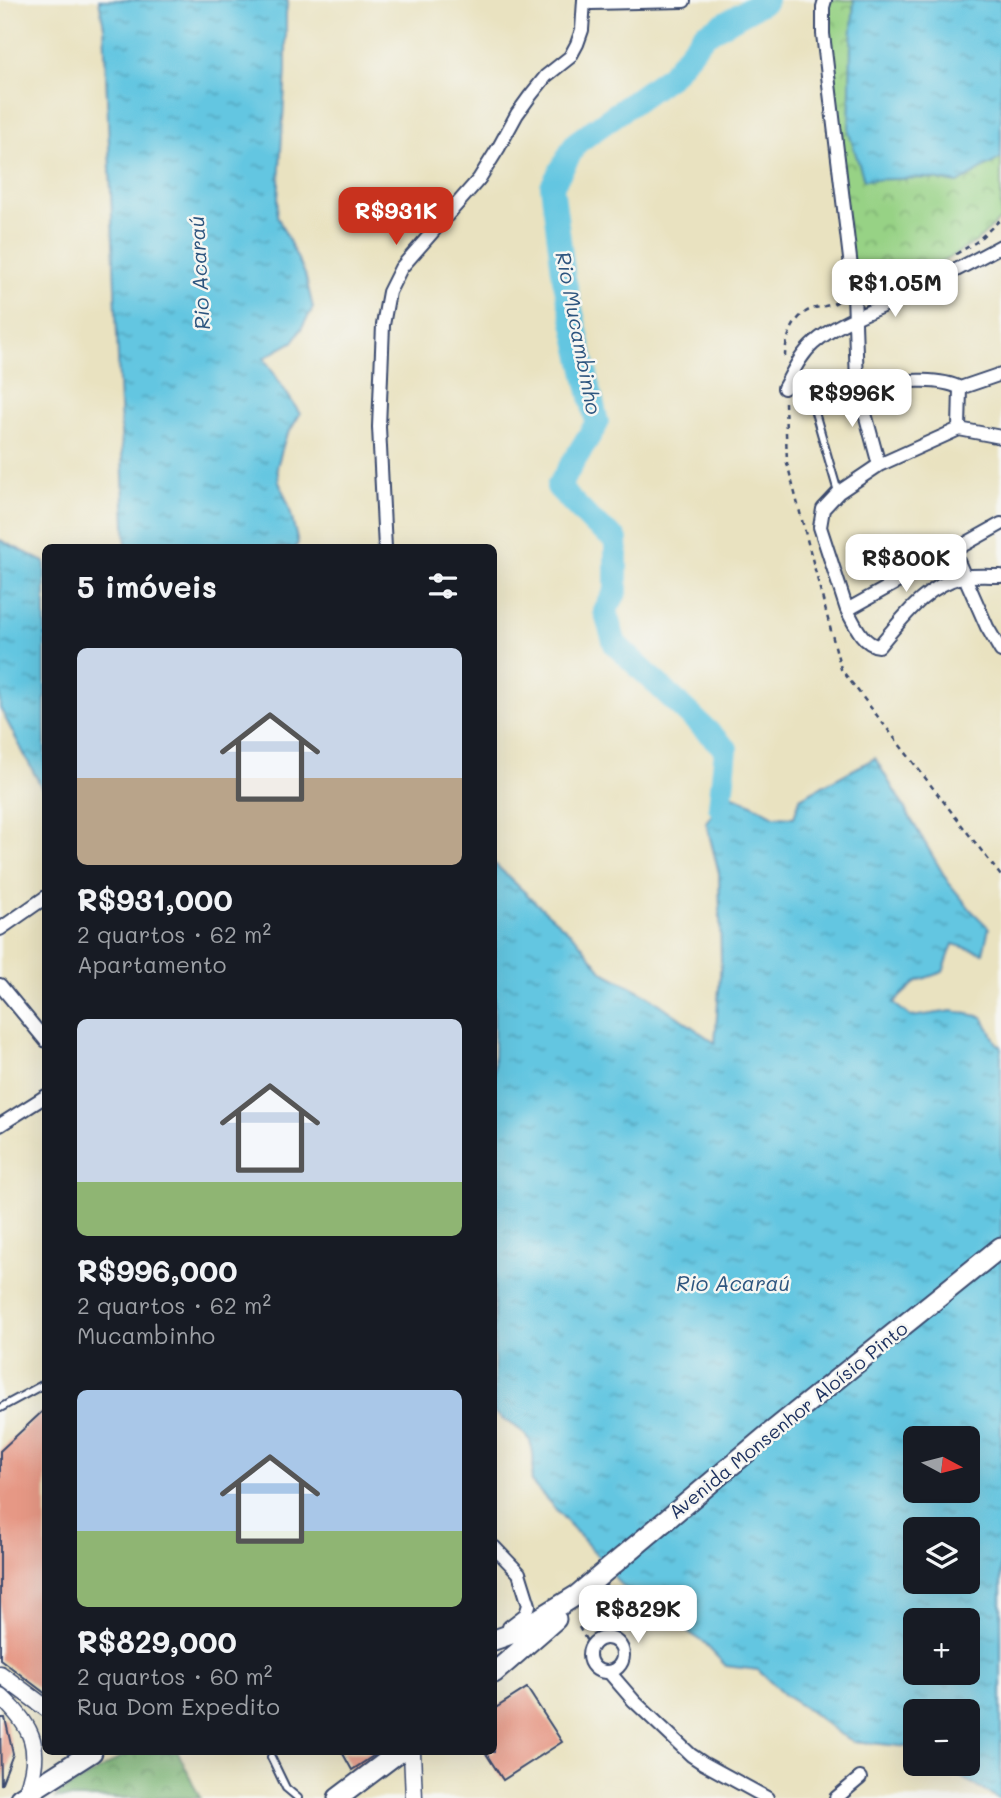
<!DOCTYPE html>
<html lang="pt">
<head>
<meta charset="utf-8">
<style>
  body { margin:0; font-family:Mali,sans-serif; background:#20242c; color:#f1f3f6; height:100vh; display:flex; flex-direction:column; font-size:26px; white-space:nowrap }
  * { box-sizing:border-box; margin:0 }
  p { font-size:23px; color:#9ea1a6 }
  .icon { flex:none; width:38px; height:38px; fill:none; stroke:currentColor; stroke-width:2; stroke-linecap:round; stroke-linejoin:round }
  .map { position:relative; flex:1; overflow:hidden }
  .details { position:absolute; left:42px; top:544px; width:455px; height:1211px; display:flex; flex-direction:column; background:#171b24; border-radius:10px; box-shadow:0 7px 28px #0002 }
  .details>* { flex:none }
  .needle { width:46px; rotate:97deg }
  .tools { position:absolute; left:903px; top:1426px; display:grid; gap:14px }
  .tools a { display:grid; place-items:center; width:77px; height:77px; border-radius:10px; background:#171b24; box-shadow:0 7px 28px #0002; font-size:35px }
  .price { position:absolute; translate:-50% -60px; padding:0 16px; border-radius:14px; background:#fff; color:#222; font-size:23px; line-height:46px; filter:drop-shadow(0 2px 4px #0008) }
  .price::after { content:''; position:absolute; left:50%; top:42px; width:21px; height:16px; margin-left:-10px; background:inherit; clip-path:polygon(0 0,100% 0,50% 100%) }
  .price.active { background:#c8321e; color:#fff }
  ul { padding:0; list-style:none }
  li { display:grid; align-content:center; gap:14px; height:371px; padding:0 35px }
  li span { display:grid; place-items:center; height:217px; border-radius:10px; color:#555 }
  li>.icon { margin-inline-start:auto }
  span .icon { width:126px; height:126px; fill:#fffc; stroke-width:1 }
  li b { font-size:30px }
  h2 { display:flex; justify-content:space-between; align-items:center; height:84px; padding:0 35px; font-size:30px }
  .map>svg:first-child { display:block }
</style>
</head>
<body>
<div class="map">
<svg width="1001" height="1798" viewBox="0 0 1001 1798">
  <defs>
    <pattern id="forest-crowns" width="20" height="18" patternUnits="userSpaceOnUse" patternTransform="scale(1.75)"><rect width="20" height="18" fill="#79b472"/><path d="M2 6a3 3 0 1 1 6 0M12 15a3 3 0 1 1 6 0" fill="none" stroke="#629361"/></pattern>
    <pattern id="park-crowns" width="20" height="18" patternUnits="userSpaceOnUse" patternTransform="scale(1.75)"><rect width="20" height="18" fill="#97d285"/><path d="M2 6a3 3 0 1 1 6 0M12 15a3 3 0 1 1 6 0" fill="none" stroke="#7aab70"/></pattern>
    <pattern id="water-ripples" width="26" height="14" patternUnits="userSpaceOnUse" patternTransform="scale(1.75)"><rect width="26" height="14" fill="#63c6e1"/><path d="M2 4q2-2 4 0t4 0M15 11q2-2 4 0t4 0" fill="none" stroke="#51a1ba"/></pattern>
  </defs>
  <rect width="100%" height="100%" fill="#f6f6f2"/>
  <filter id="ink" filterUnits="userSpaceOnUse"><feTurbulence type="fractalNoise" baseFrequency=".0143" numOctaves="2"/><feDisplacementMap in="SourceGraphic" scale="14" xChannelSelector="R" yChannelSelector="G"/><feConvolveMatrix kernelMatrix="1 2 1 2 8 2 1 2 1" color-interpolation-filters="sRGB"/></filter>
  <filter id="wash" filterUnits="userSpaceOnUse"><feTurbulence type="fractalNoise" baseFrequency=".00686" numOctaves="4" result="noise"/><feDisplacementMap in="SourceGraphic" scale="28" xChannelSelector="R" yChannelSelector="G"/><feGaussianBlur stdDeviation="1.57" result="paint"/><feColorMatrix in="noise" values="0 0 0 0 0 0 0 0 0 0 0 0 0 0 0 0 0 1.4 0 .05"/><feComposite in="paint" operator="in"/></filter>
  <g filter="url(#wash)">
    <rect width="100%" height="100%" fill="#e9e2c0"/>
    <path fill="url(#forest-crowns)" stroke="#4a7268" stroke-width="2" d="M130 1752H178L200 1798H55L60 1793Z"/>
    <path fill="url(#park-crowns)" stroke="#598072" stroke-width="2" d="M825 0H1001V219L976 242 925 272 854 292Z"/>
    <path fill="url(#water-ripples)" stroke="#3f7aa0" stroke-width="2" fill-rule="evenodd" d="M99 0H288L286 13V70L277 216 305 274 313 308 294 341 264 358 300 414 285 439 277 467 279 482 289 506 298 543 295 548H126L104 27Z
      M854 0H1001V158L958 183 926 178 864 180 849 133 851 43Z
      M0 540 45 562V794L0 708Z
      M875 758 948 882 971 910 989 928 983 953 953 944 943 972 917 981 893 1003 911 1017 952 1011 983 1017 997 1044 1001 1046V1798H998L938 1764H968V1712H915V1751L909 1747 853 1741 838 1733 811 1712 784 1695 758 1670 726 1666 702 1641 659 1613 620 1584 599 1557 531 1482C534 1468 536 1449 527 1436 523 1430 501 1418 494 1413V863L536 903 576 938 603 972 647 995 715 1043 721 960 719 873 706 822 729 794 752 804 774 816 794 817 800 798ZM915 1438H968V1491H915ZM915 1530H968V1582H915ZM915 1620H968V1673H915Z"/>
    <g fill="none" stroke-linecap="round" stroke-linejoin="round">
      <path stroke="#63c6e1" stroke-width="24" d="M720 806 726 749 615 644 605 611 616 591V540L592 522 558 487 597 423 564 278 552 186 576 143 671 75 704 35 766 0"/>
    </g>
    <g id="blocks">
      <path fill="#e69885" d="M46 1408V1694L0 1659V1451Z
        M527 1688 562 1742 503 1780 485 1752H494V1709Z
        M0 1718H5L13 1754 1 1785Z
        M342 1752H379L352 1770Z"/>
    </g>
  </g>
  <g filter="url(#ink)">
    <use href="#blocks" fill-opacity="0" stroke="#3a4a6d" stroke-width="2"/>
    <g fill="none" stroke-linecap="round" stroke-linejoin="round">
      <g stroke="#3a4a6d" stroke-width="10">
        <path id="lane" d="M838 492 812 402 815 391 819 388 857 384
          M0 1408 46 1383
          M271 1757 286 1788 298 1798"/>
      </g>
      <g stroke="#3a4a6d" stroke-width="16">
        <path id="street" d="M584 0 591 3 684 1
          M825 0 823 7V34L854 292 857 384 879 465
          M857 384C885 383 937 375 960 388L1001 374
          M784 388C793 372 800 355 814 343 836 323 873 311 900 298 934 282 968 264 1001 246
          M959 429 960 388
          M1001 524 847 610C854 623 863 645 879 646 903 618 925 586 962 577 974 575 989 576 1001 576
          M385 548 379 427 383 325 389 292 401 268 479 179 499 147 517 114 530 96 546 76 570 57 577 44 582 30 584 0
          M953 550 987 627 1001 651
          M847 610 820 527 823 509 839 492 879 465 959 429 1001 437
          M0 929 46 897
          M0 985 46 1041
          M0 1125 46 1096
          M494 1547 519 1573 529 1605 526 1614 509 1627
          M589 1655a17 17 0 1 1 34 0a17 17 0 1 1-34 0Z
          M609 1672 634 1701 691 1755 703 1763 767 1798
          M836 1798 860 1778"/>
      </g>
      <g stroke="#3a4a6d" stroke-width="19">
        <path id="secondary" d="M0 1674 46 1708
          M0 1696C34 1727 43 1750 26 1794
          M412 1752 414 1798"/>
      </g>
      <g stroke="#3a4a6d" stroke-width="23">
        <path id="primary" d="M494 1640 517 1632 577 1595 770 1433 1001 1247
          M494 1673 556 1619
          M20 1798 92 1752
          M338 1798 399 1752"/>
      </g>
      <path stroke="#3a4a6d" stroke-width="2.5" stroke-dasharray="5 5" stroke-linecap="butt" d="M956 254 976 242 1001 219
        M865 289 916 274
        M785 357C785 339 794 315 812 309 822 306 832 306 840 300
        M785 402 787 463 841 669 1001 876
        M579 1627 590 1647"/>
      <use href="#lane" stroke="#fff" stroke-width="6"/>
      <use href="#street" stroke="#fff" stroke-width="12"/>
      <use href="#secondary" stroke="#fff" stroke-width="16"/>
      <use href="#primary" stroke="#fff" stroke-width="19"/>
    </g>
  </g>
  <g text-anchor="middle" stroke-width="5" stroke-linejoin="round" paint-order="stroke">
    <g font-size="19" fill="#1b2f5e" stroke="#f6f6f2">
      <text transform="translate(788 1420) rotate(-39)" y="7">Avenida Monsenhor Aloísio Pinto</text>
    </g>
    <g font-size="21" font-style="italic" fill="#2d557f" stroke="#f6f6f2">
      <text transform="translate(200 273) rotate(-93)" y="7">Rio Acaraú</text>
      <text transform="translate(578 333) rotate(79)" y="7">Rio Mucambinho</text>
      <text x="733" y="1291">Rio Acaraú</text>
    </g>
  </g>
</svg>
<div class="tools">
<a><svg class="needle" viewBox="-14 -14 28 28"><path d="M0-13l5 13h-10z" fill="#e53935"/><path d="M0 13l5-13h-10z" fill="#9ea1a6"/></svg></a>
<a><svg class="icon" aria-label="layers" viewBox="0 0 24 24"><path d="M12 4l9 5-9 5-9-5zM3 14l9 5 9-5"/></svg></a>
<a>+</a>
<a>−</a>
</div>
<b class="price active" style="left:396px;top:247px">R$931K</b>
<b class="price" style="left:895px;top:319px">R$1.05M</b>
<b class="price" style="left:852px;top:429px">R$996K</b>
<b class="price" style="left:906px;top:594px">R$800K</b>
<b class="price" style="left:638px;top:1645px">R$829K</b>
<section class="details">
<h2>5 imóveis<svg class="icon" aria-label="filters" viewBox="0 0 24 24"><path d="M4 7h16M4 17h16"/><circle cx="9" cy="7" r="2"/><circle cx="15" cy="17" r="2"/></svg></h2>
<ul>
<li><span style="background:linear-gradient(#c9d6e8 60%,#b9a48a 0)"><svg class="icon" aria-label="home" viewBox="0 0 24 24"><path d="M3 11l9-7 9 7M6 9v11h12V9"/></svg></span><div><b>R$931,000</b><p>2 quartos · 62 m²</p><p>Apartamento</p></div></li>
<li><span style="background:linear-gradient(#c9d6e8 75%,#8fb573 0)"><svg class="icon" aria-label="home" viewBox="0 0 24 24"><path d="M3 11l9-7 9 7M6 9v11h12V9"/></svg></span><div><b>R$996,000</b><p>2 quartos · 62 m²</p><p>Mucambinho</p></div></li>
<li><span style="background:linear-gradient(#a9c7e8 65%,#8fb573 0)"><svg class="icon" aria-label="home" viewBox="0 0 24 24"><path d="M3 11l9-7 9 7M6 9v11h12V9"/></svg></span><div><b>R$829,000</b><p>2 quartos · 60 m²</p><p>Rua Dom Expedito</p></div></li>
</ul>
</section>
</div>
</body>
</html>
